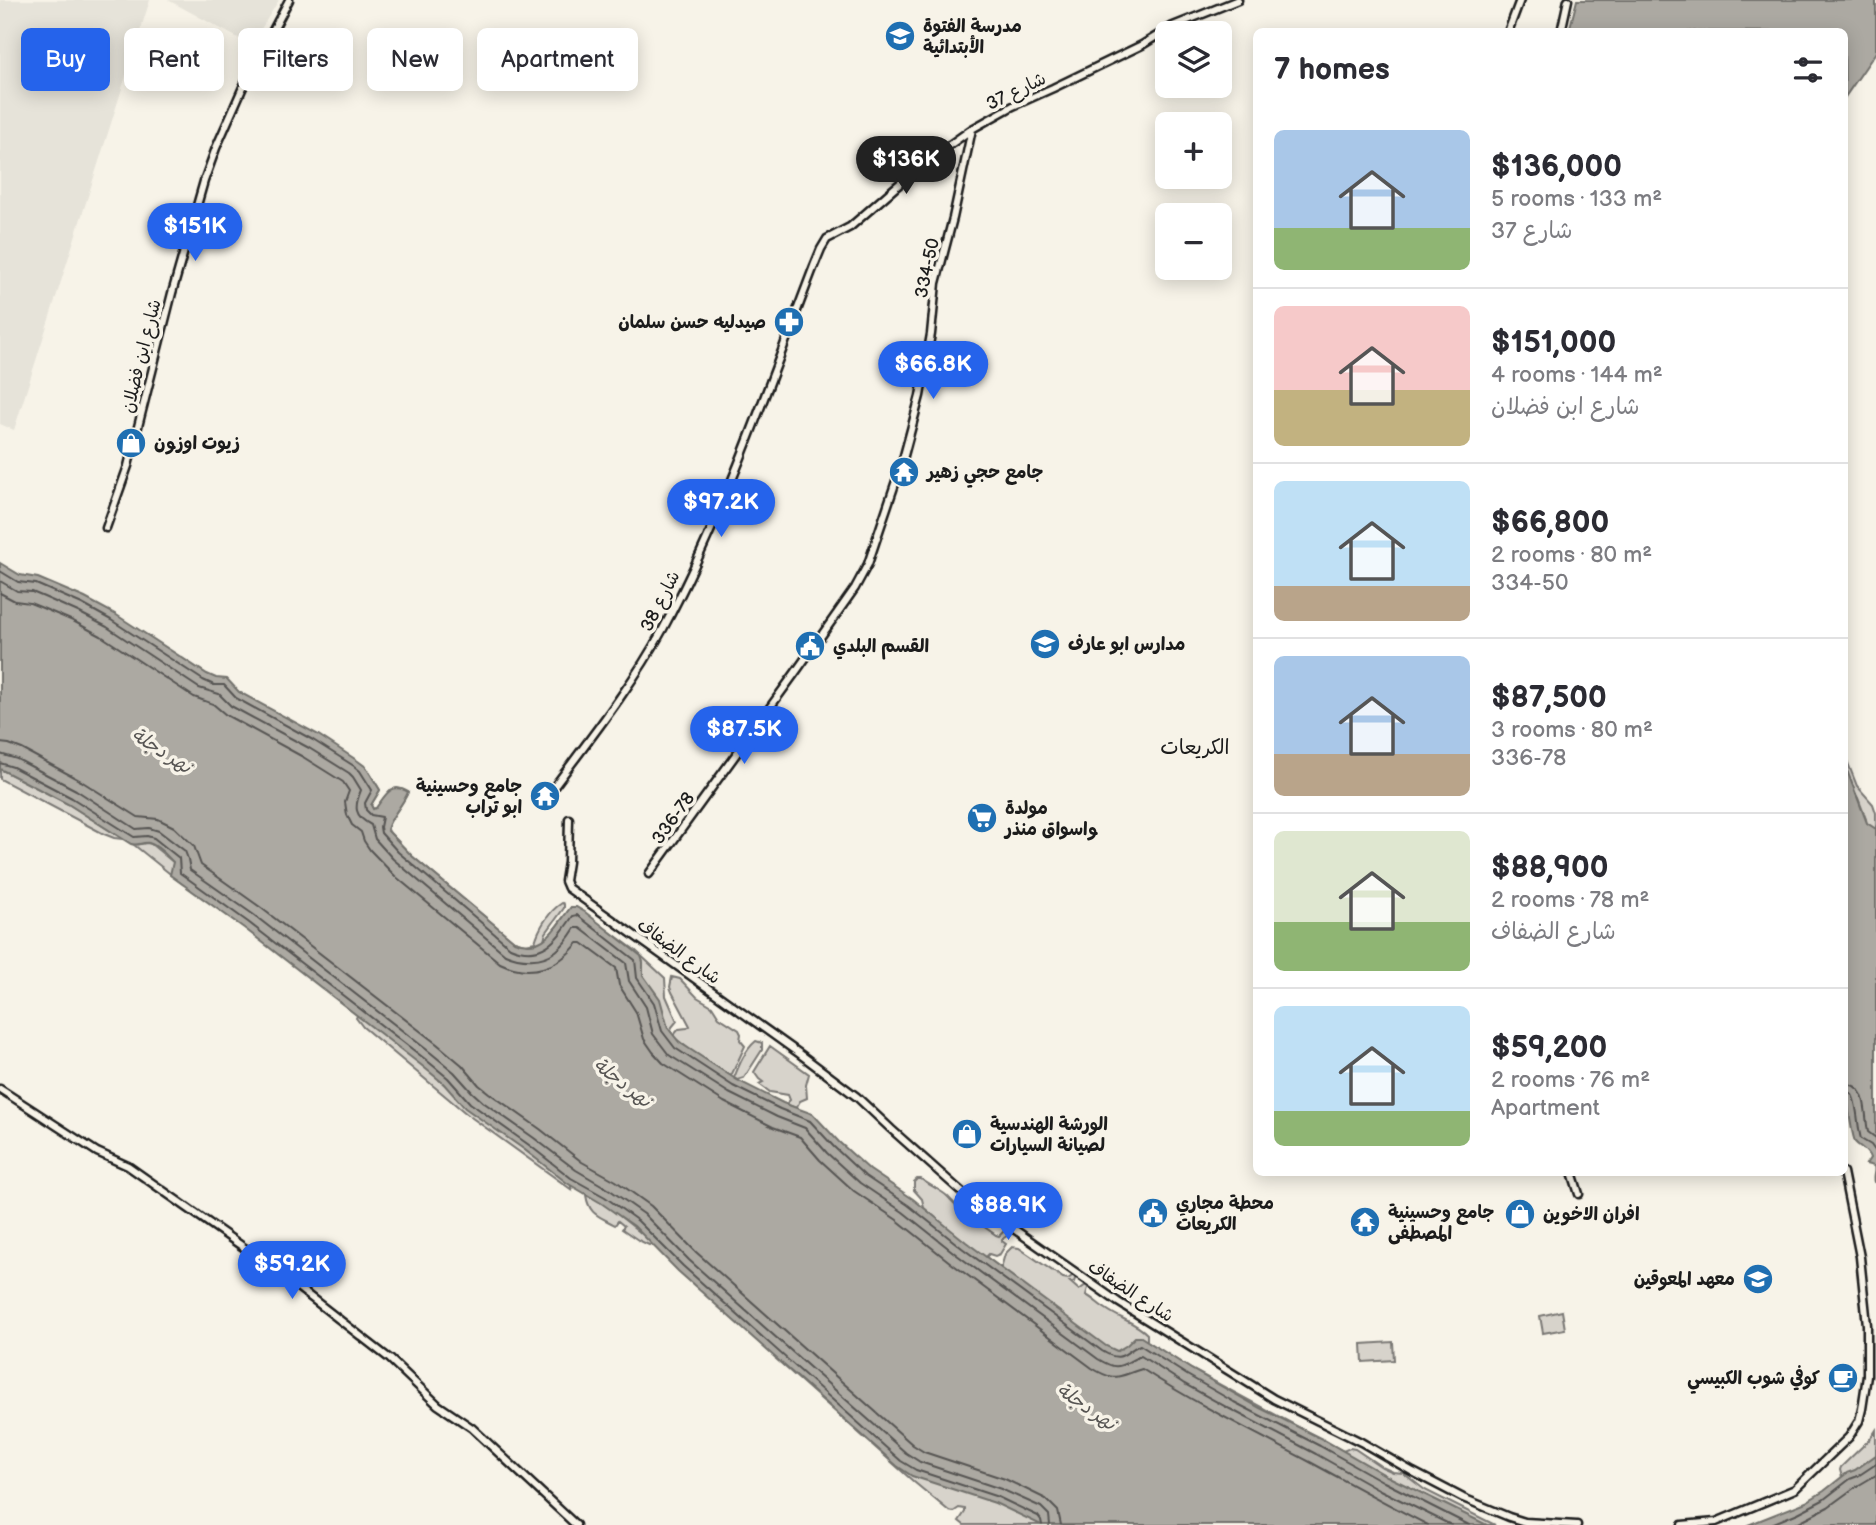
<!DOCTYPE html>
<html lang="en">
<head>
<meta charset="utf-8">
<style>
  body { margin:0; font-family:"Balsamiq Sans","Playpen Sans Arabic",sans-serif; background:#f7f7f7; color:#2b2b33; height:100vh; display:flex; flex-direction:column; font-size:26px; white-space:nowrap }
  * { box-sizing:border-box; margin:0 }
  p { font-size:23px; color:#7c7c81 }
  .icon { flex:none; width:38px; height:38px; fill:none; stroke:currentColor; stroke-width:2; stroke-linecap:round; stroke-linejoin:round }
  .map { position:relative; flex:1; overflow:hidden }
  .side { position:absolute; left:1253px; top:28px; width:595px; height:1148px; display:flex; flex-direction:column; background:#fff; border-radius:10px; box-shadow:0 4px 18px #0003 }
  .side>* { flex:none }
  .banner { position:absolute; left:21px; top:28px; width:665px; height:63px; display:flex; gap:14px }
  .controls { position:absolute; left:1155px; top:21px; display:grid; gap:14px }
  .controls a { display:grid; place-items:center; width:77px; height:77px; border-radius:10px; background:#fff; box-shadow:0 4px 18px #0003; font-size:35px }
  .price { position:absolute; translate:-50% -60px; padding:0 16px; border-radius:24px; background:#2563eb; color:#fff; font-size:23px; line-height:46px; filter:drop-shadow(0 2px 4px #0008) }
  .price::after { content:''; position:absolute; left:50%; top:42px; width:21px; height:16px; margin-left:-10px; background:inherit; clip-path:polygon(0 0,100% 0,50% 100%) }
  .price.active { background:#222; color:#fff }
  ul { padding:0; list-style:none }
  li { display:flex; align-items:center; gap:21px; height:175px; padding:0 21px }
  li+li { border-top:2px solid #e1e1e2 }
  li span { display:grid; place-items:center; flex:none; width:196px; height:140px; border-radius:10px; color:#555 }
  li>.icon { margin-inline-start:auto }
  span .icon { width:84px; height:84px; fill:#fffc; stroke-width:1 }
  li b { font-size:30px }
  h2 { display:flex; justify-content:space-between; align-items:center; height:84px; padding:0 21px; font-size:30px }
  .pill { padding:0 24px; border-radius:10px; background:#fff; box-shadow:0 4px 18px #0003; font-size:24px; line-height:63px }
  .pill.active { background:#2563eb; color:#fff }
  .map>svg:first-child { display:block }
</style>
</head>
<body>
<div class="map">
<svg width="1876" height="1525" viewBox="0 0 1876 1525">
  <rect width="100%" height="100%" fill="#f7f3e8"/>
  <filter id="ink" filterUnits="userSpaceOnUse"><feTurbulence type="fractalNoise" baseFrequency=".0143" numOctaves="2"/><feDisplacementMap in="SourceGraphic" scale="14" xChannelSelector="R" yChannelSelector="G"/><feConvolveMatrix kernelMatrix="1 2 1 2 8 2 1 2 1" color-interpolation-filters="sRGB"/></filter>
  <g filter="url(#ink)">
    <path fill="#e6e3d9" d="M0 0H150L14 430 0 424Z
      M168 0H279L251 45Z"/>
    <path fill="#d7d3cb" stroke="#7a7874" stroke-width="2" d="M1844 746 1846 758 1857 786 1873 804 1876 813V838L1868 833 1866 819 1858 798 1845 777Z
      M366 767 380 790 371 805 373 809 376 808 390 790 397 788 408 792C403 805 392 815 387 828L390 833 412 856 514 941 525 944 535 942C539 928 549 911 562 903L564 904V908L546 933 544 939 548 938 571 907H576L635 950 665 978 666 996 677 1021 672 1027 671 1032 673 1036 679 1029 687 1028 690 1026 672 992 670 987 672 977 680 979 697 997 712 1006 719 1017 739 1030 741 1034 740 1040 745 1046 731 1076 690 1050 674 1037 554 974 342 811Z
      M0 769 68 804 123 839 114 838 104 834 0 779Z
      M147 843 151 844 174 863 184 885 134 845Z
      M358 1014 439 1077V1080L530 1154 570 1183 572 1190 468 1115 363 1027 356 1018Z
      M756 1041 762 1043V1050L744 1078 737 1080 734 1078C739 1065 745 1050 756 1041Z
      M770 1046 809 1074 806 1085 807 1098 800 1101 796 1108 786 1104 790 1100 788 1095 770 1092 759 1084 763 1082 759 1079 754 1072Z
      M917 1179H921C927 1184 942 1191 947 1196 955 1204 959 1210 971 1213L976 1206 979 1209 973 1219 996 1235 999 1236 1006 1229 1012 1233 1002 1239V1241L1006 1244 1000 1254 995 1256 989 1254 986 1257 1001 1268 1005 1254 1012 1247 1019 1248 1063 1278 1068 1279 1075 1274 1076 1276 1074 1282H1070L1079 1290 1086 1285 1088 1288 1086 1295C1094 1299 1099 1305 1106 1309 1120 1319 1135 1322 1147 1334V1341L1191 1369 1343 1451 1350 1448 1355 1449 1382 1467 1393 1472 1403 1473 1425 1490 1495 1525H1473L1134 1368 979 1257 924 1208 922 1199 914 1190V1182Z
      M586 1195 592 1198H597L651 1241 652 1243 649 1245 638 1240 622 1229 624 1226 618 1221 615 1225C599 1216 589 1215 586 1195Z
      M1562 1311 1565 1329 1543 1333 1540 1316Z
      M1393 1342 1394 1360 1363 1362 1362 1344Z
      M782 1353 1058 1525H964L959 1521 965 1512V1509L959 1508 953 1512 949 1511 914 1482 776 1359Z
      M1876 1430V1464L1842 1477 1840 1470 1841 1467 1870 1439Z"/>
    <path fill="#aca9a2" stroke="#72716c" stroke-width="2" d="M1577 0H1876V52L1845 97 1844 32 1569 31Z
      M0 563 20 575 38 578 85 598 115 614 207 674 216 678 227 679 239 692 317 734 358 761 366 767 380 790 371 805 373 809 376 808C385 796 391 781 408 792 403 805 389 818 387 830L412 856 514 941C545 953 555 927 571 907H576L585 912 641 956 643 962V975L660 999 668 1028 679 1042 737 1080 783 1103 813 1114 839 1142 870 1170 913 1199 966 1242 1106 1346 1117 1351 1127 1345 1135 1337H1141L1191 1369 1260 1408 1324 1440 1387 1476 1487 1525H1041L995 1503 912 1476 897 1466 678 1271 634 1226 601 1203 567 1183 525 1150 465 1108 443 1083 421 1065 244 928 170 875 173 862C167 856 158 845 149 843 142 842 138 846 131 844L68 804 0 769Z
      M1845 765 1867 823 1876 829V1183L1874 1182C1872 1176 1876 1172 1874 1166L1866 1164 1870 1158C1867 1149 1860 1148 1855 1142 1849 1124 1849 1104 1845 1086Z
      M1876 1455V1525H1748L1806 1502 1824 1491 1847 1473 1855 1470Z"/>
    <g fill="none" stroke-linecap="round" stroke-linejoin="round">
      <path stroke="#565452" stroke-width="2" d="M0 571 18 582 36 584 82 604 111 620 203 680 214 685H224L236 698 313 740 354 766 360 771 372 790 365 803 366 810 371 815 382 817 380 827 381 833 398 852 510 947C543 961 557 939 573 916L577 915 581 918 635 960 637 978 654 1003 662 1031 675 1048 733 1086 780 1109 810 1121 834 1147 865 1176 908 1205 962 1248 1102 1351C1123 1364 1123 1352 1140 1345L1187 1375 1234 1402 1320 1446 1384 1482 1469 1525
        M0 581 17 591 32 592 44 597 78 612 107 627 199 688 219 694 231 706 309 748 349 773 353 777 361 790C354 807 354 816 371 825L375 839 393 859 505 954C521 961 542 962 556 951 564 945 570 936 575 928H580L626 963 629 981 646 1007 653 1034 669 1055 729 1093 777 1117 805 1128 827 1153 860 1183 903 1212 957 1255 1098 1359C1121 1373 1120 1364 1141 1356L1183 1383 1230 1409 1316 1454 1380 1490 1451 1525
        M0 593 15 601 30 603 40 607 73 621 101 636 194 697 213 704 226 715 303 757 343 782 349 791 345 802 347 815 352 825 361 832 364 841 370 850 395 876 500 963C530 978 558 968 578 943H582L616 968 619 985 636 1012 644 1039 653 1052 663 1063 724 1102 773 1127 800 1137 820 1160 854 1191 897 1220 951 1263 1092 1368C1116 1383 1118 1376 1142 1369 1196 1404 1253 1432 1310 1462 1349 1483 1388 1505 1428 1525
        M0 743 9 744 22 749 81 781 138 817 158 819 174 827 194 846 201 865 260 907 437 1044 462 1065 479 1085 489 1093 540 1129 582 1162 616 1181 651 1206 696 1252 913 1445 924 1452 1005 1479 1046 1499 1058 1511 1061 1525
        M0 754 17 759 76 790 136 829 149 828 159 831 185 851 188 859 190 870 254 915 431 1053 454 1072 472 1092 483 1102 534 1138 576 1170 610 1190 644 1214 689 1260 906 1453 920 1462 1001 1489 1041 1507 1049 1515 1050 1525
        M0 763 13 767 72 798 134 837 147 836 154 838 179 858 180 873 248 922 425 1059 448 1078 470 1103 529 1145 571 1178 605 1197 638 1221 683 1266 901 1461 916 1470 998 1497 1038 1516 1041 1520 1042 1525
        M1844 1083C1869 1085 1864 1113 1868 1132L1876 1138
        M1844 1092 1851 1093C1858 1102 1857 1126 1861 1139L1871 1145 1876 1152
        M1769 1525 1798 1513 1823 1500 1850 1479 1858 1476 1876 1464
        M1793 1525 1828 1507 1854 1488 1876 1475"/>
      <g stroke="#1c1c1c" stroke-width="11">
        <path id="tertiary" d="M1508 32 1520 0
          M1561 32 1568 0
          M106 528 128 466 172 293 204 181 216 148 243 87 289 0
          M545 799C585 745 631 688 663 629 725 513 767 388 814 266L821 249 827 239 850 227 920 166 972 129 1013 106 1053 88 1142 45 1173 26 1238 0
          M569 819 568 862 565 881 568 888 800 1054 857 1097 891 1129 964 1194 1118 1302 1274 1399 1361 1442 1413 1472 1463 1498 1509 1517 1525 1522 1577 1525
          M649 874 795 673 855 588 868 564 902 463 920 396 931 334 936 283 953 218 972 129
          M0 1089 97 1152 128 1166 273 1268 390 1359 438 1405 472 1428 576 1525
          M1572 1172 1579 1194
          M1682 1525 1716 1522 1795 1489 1849 1437 1859 1421 1862 1409 1867 1376V1325L1860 1257 1843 1172"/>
      </g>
      <use href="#tertiary" stroke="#f7f3e8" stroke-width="6"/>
    </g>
  </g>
  <defs>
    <g id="school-disc" transform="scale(1.575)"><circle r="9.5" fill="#1f6fb2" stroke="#f7f3e8"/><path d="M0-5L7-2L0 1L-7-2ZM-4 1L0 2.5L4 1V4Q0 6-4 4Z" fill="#fff"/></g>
    <g id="pharmacy-disc" transform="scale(1.575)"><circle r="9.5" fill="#1f6fb2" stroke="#f7f3e8"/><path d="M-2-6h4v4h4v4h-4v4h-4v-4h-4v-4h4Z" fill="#fff"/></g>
    <g id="shop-disc" transform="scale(1.575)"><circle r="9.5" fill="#1f6fb2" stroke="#f7f3e8"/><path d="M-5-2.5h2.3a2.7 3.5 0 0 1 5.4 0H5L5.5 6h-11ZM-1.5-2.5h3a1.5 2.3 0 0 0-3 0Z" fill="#fff"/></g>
    <g id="temple-disc" transform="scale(1.575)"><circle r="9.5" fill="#1f6fb2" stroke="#f7f3e8"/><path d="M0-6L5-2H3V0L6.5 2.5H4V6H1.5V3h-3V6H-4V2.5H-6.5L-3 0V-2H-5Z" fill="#fff"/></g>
    <g id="civic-disc" transform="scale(1.575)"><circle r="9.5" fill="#1f6fb2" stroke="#f7f3e8"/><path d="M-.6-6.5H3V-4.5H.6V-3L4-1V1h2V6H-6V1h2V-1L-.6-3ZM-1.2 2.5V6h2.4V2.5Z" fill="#fff"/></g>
    <g id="supermarket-disc" transform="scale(1.575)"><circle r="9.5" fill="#1f6fb2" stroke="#f7f3e8"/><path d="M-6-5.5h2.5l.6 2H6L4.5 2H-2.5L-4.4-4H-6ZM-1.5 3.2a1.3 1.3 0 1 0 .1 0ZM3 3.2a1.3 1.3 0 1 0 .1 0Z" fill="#fff"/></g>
    <g id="cafe-disc" transform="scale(1.575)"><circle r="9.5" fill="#1f6fb2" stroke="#f7f3e8"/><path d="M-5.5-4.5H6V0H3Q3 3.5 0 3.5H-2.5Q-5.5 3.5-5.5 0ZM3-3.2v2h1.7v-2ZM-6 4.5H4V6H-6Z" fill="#fff"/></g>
  </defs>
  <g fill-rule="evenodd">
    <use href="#school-disc" x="900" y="36"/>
    <use href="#pharmacy-disc" x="789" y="322"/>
    <use href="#shop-disc" x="131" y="443"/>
    <use href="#temple-disc" x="904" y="472"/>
    <use href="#school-disc" x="1045" y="644"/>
    <use href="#civic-disc" x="810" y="646"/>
    <use href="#temple-disc" x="545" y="796"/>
    <use href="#supermarket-disc" x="982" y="818"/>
    <use href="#shop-disc" x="967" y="1134"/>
    <use href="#civic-disc" x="1153" y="1213"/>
    <use href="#shop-disc" x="1520" y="1214"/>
    <use href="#temple-disc" x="1365" y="1222"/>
    <use href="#school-disc" x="1758" y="1279"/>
    <use href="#cafe-disc" x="1843" y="1378"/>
  </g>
  <g text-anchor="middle" stroke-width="7" stroke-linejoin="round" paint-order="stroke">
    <g font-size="18" font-weight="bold" fill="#1c1c1c" stroke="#f7f3e8" text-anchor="start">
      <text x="923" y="32">مدرسة الفتوة<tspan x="923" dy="21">الأبتدائية</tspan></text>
      <text x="766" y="328" text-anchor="end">صيدليه حسن سلمان</text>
      <text x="154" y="449">زيوت اوزون</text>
      <text x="927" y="478">جامع حجي زهير</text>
      <text x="1068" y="650">مدارس ابو عارف</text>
      <text x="833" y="652">القسم البلدي</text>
      <text x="522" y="792" text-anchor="end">جامع وحسينية<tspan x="522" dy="21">ابو تراب</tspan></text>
      <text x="1005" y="814">مولدة<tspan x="1005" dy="21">واسواق منذر</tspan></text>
      <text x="990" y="1130">الورشة الهندسية<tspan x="990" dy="21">لصيانة السيارات</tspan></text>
      <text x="1176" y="1209">محطة مجاري<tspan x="1176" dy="21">الكريعات</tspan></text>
      <text x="1388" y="1218">جامع وحسينية<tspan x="1388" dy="21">المصطفى</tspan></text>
      <text x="1543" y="1220">افران الاخوين</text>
      <text x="1735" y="1285" text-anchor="end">معهد المعوقين</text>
      <text x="1820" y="1384" text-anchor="end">كوفي شوب الكبيسي</text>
    </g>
    <g font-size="18" fill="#1c1c1c" stroke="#f7f3e8">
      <text transform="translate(1016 91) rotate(-26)" y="6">شارع 37</text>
      <text transform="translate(927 268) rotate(-78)" y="6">334-50</text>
      <text transform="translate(141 356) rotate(-76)" y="6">شارع ابن فضلان</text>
      <text transform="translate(660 601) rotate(-63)" y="6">شارع 38</text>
      <text transform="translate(673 818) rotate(-54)" y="6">336-78</text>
      <text transform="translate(679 951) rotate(36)" y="6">شارع الضفاف</text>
      <text transform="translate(1131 1291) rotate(33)" y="6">شارع الضفاف</text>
    </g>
    <g font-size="19" font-style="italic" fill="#565452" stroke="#f7f3e8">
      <text transform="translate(162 750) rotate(33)" y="7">نهر دجلة</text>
      <text transform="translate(623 1082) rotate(38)" y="7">نهر دجلة</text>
      <text transform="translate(1087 1406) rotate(35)" y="7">نهر دجلة</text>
    </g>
    <g font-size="21" fill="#1c1c1c" stroke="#f7f3e8">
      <text x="1195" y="754">الكريعات</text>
    </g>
  </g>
</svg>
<div class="controls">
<a><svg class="icon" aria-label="layers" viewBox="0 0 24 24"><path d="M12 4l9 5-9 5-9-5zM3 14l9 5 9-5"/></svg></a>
<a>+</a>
<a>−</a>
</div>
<b class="price active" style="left:906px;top:196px">$136K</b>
<b class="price" style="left:195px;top:263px">$151K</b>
<b class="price" style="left:933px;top:401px">$66.8K</b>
<b class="price" style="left:721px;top:539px">$97.2K</b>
<b class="price" style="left:744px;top:766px">$87.5K</b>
<b class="price" style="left:1008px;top:1242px">$88.9K</b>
<b class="price" style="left:292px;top:1301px">$59.2K</b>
<div class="banner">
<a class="pill active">Buy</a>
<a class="pill">Rent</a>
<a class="pill">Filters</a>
<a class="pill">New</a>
<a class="pill">Apartment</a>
</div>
<section class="side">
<h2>7 homes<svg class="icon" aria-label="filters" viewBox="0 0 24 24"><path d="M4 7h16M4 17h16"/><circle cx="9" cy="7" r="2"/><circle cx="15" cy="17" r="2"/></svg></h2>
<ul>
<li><span style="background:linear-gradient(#a9c7e8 70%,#8fb573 0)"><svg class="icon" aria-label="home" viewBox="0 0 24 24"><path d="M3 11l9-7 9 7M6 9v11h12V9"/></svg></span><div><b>$136,000</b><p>5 rooms · 133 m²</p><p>شارع 37</p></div></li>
<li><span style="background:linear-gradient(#f6c9c9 60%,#c2b280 0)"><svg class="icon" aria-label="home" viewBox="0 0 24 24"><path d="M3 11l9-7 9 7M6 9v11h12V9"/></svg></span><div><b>$151,000</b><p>4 rooms · 144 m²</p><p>شارع ابن فضلان</p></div></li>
<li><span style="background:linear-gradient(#bfe0f5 75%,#b9a48a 0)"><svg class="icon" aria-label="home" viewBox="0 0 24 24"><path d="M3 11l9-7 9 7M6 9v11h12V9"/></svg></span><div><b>$66,800</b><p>2 rooms · 80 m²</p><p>334-50</p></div></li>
<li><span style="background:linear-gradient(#a9c7e8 70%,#b9a48a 0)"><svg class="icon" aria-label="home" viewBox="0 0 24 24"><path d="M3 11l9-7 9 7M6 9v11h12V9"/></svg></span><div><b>$87,500</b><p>3 rooms · 80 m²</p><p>336-78</p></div></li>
<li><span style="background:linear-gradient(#dfe7d0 65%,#8fb573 0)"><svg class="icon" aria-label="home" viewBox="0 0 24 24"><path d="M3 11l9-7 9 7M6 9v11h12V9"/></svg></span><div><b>$88,900</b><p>2 rooms · 78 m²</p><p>شارع الضفاف</p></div></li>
<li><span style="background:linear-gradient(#bfe0f5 75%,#8fb573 0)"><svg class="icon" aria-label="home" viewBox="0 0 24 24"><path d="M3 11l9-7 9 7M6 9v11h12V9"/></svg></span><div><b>$59,200</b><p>2 rooms · 76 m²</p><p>Apartment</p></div></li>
</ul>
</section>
</div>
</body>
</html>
